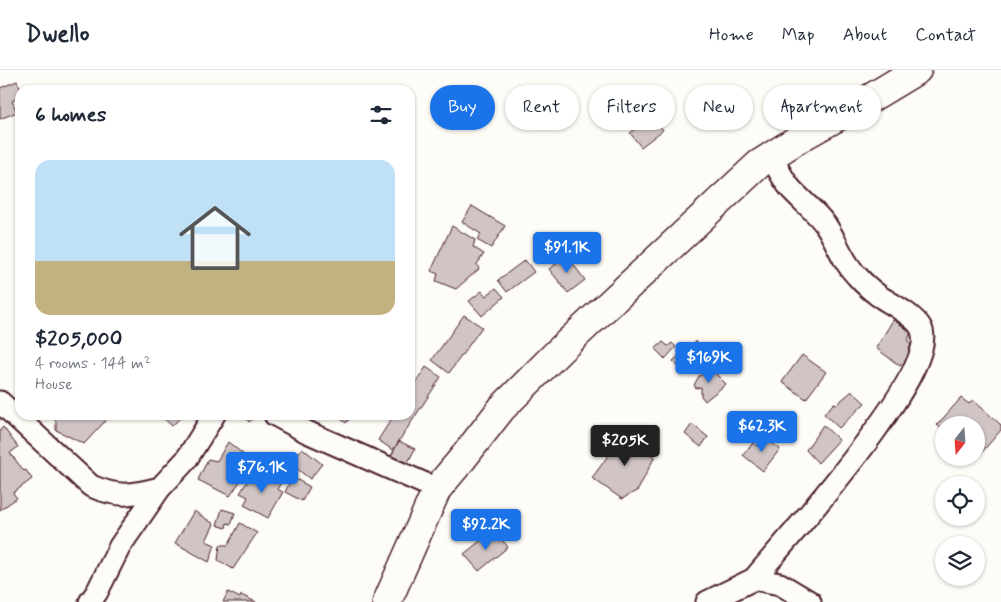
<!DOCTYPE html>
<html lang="en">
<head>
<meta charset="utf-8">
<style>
  body { margin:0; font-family:Mynerve,sans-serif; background:#f2f2f3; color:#1f2937; height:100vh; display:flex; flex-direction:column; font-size:19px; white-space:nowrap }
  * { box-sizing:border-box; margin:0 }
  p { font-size:16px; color:#747a83 }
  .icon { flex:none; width:28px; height:28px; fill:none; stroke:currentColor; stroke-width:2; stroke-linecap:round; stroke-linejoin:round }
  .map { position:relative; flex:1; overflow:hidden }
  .drawer { position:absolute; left:15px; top:15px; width:400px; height:335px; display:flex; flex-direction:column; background:#fff; border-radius:15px; box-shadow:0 1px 4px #0004 }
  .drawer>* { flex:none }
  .hud { position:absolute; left:430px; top:15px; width:475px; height:45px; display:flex; gap:10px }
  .needle { width:32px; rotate:197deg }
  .buttons { position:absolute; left:935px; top:346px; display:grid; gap:10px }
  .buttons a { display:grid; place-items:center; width:50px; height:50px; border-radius:50%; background:#fff; box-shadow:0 1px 4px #0004; font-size:25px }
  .price { position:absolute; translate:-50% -42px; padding:0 11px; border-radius:5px; background:#1a73e8; color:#fff; font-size:16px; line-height:32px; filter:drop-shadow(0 1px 2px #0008) }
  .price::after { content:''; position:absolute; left:50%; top:30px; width:15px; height:11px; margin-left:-8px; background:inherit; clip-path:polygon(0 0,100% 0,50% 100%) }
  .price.selected { background:#222; color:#fff }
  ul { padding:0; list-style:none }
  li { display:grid; align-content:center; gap:10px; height:265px; padding:0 20px }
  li+li { border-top:1px solid #e0e1e3 }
  li span { display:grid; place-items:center; height:155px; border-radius:15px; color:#555 }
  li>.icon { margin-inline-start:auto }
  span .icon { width:90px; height:90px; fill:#fffc; stroke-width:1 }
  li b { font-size:21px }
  h2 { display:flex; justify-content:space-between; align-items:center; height:60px; padding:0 20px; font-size:21px }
  .pill { padding:0 18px; border-radius:22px; background:#fff; box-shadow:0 1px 4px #0004; font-size:18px; line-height:45px }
  .pill.selected { background:#1a73e8; color:#fff }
  header { display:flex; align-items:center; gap:30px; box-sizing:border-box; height:70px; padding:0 25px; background:#fff; border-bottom:1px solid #e0e1e3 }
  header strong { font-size:24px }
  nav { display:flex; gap:28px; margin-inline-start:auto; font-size:18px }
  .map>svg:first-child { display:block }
</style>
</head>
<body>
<header>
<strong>Dwello</strong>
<nav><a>Home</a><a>Map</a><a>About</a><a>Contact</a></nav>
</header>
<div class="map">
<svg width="1001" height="532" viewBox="0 0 1001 532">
  <rect width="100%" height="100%" fill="#fdfcf7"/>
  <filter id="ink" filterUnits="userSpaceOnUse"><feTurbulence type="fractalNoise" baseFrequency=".02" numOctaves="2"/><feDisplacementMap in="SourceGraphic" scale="10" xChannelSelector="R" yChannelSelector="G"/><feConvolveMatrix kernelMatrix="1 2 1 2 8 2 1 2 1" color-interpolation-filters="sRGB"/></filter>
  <g filter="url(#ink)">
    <path fill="#d0c5c4" stroke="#4a1f2b" d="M17 11 21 20 20 27 12 31 17 42 0 49V18Z
      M652 46 663 60 641 77 630 63Z
      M472 136 505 156 491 178 477 170 481 164 462 152Z
      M452 156 475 170 473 177 484 184 477 194 479 199 456 219 436 211 438 204 431 201Z
      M567 186 585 210 568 223 549 199Z
      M525 190 534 202 507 222 498 210Z
      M496 218 504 227 482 246 469 231 482 221 486 226Z
      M464 245 482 257 449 303 432 290Z
      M893 250 911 261 908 271 911 275 908 281 912 285 900 296 876 278Z
      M696 271 704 281 682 301 673 291Z
      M663 272 668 276 672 273 676 277 665 289 655 279Z
      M705 284 723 291 719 301 701 294Z
      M802 285 826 302 806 329 782 312Z
      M426 297 441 307 393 380 378 370 394 345H410V321Z
      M712 300 726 314 705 331 701 326V317L696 318 694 315 699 306Z
      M852 321 865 333 839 358 824 344 834 333 837 334Z
      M961 328 969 334 973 330 1001 355V360L976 389 974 388H976V355H944V361L937 355Z
      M50 345H103L107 349 84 374 56 360V351Z
      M160 345H183L172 356Z
      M243 345H258L249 352Z
      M336 345H352L346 353Z
      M692 354 708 367 701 377 685 364Z
      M823 355 839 370 818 393 806 380Z
      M3 357 18 377 10 383 24 401 26 400 32 409 13 423 17 428 0 440V360Z
      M623 365 648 374 644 383 655 386 638 420 622 429 592 408Z
      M764 367 780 379 763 401 743 385 753 373 757 376Z
      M399 371 415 379 407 394 391 386Z
      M228 372 253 392 230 426 198 410 208 389 217 391Z
      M302 378 322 394 310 409 291 394Z
      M275 397 310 417 302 431 285 422 289 414 271 404Z
      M261 401 281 413 277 419 283 422 268 448 244 435 248 427 240 423 249 409 254 412Z
      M222 439 235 443 231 454 227 453 226 458 217 455Z
      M194 441 214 454 206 471 215 475 209 492 175 473Z
      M240 453 257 463 233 499 218 490 220 475H228Z
      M494 460 508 477 479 501 464 484Z
      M228 522 240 528 241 525 256 532H223Z"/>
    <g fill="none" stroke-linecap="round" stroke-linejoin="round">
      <g stroke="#4a1f2b" stroke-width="25">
        <path id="minor" d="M0 332 91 416C119 428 131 425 160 418
          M275 345 307 362 437 419
          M754 509C784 472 942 300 921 258 915 246 890 233 879 226 871 220 863 213 857 206 842 191 837 171 825 154 815 141 802 131 791 119 783 110 777 97 771 86
          M90 532 97 522 120 476 160 418 186 390 214 345
          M707 532 754 509 780 514 810 532"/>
      </g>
      <g stroke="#4a1f2b" stroke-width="31">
        <path id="secondary" d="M387 532 437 419 463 388 502 338 559 281 759 94 803 66 864 32 917 0"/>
      </g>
      <use href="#minor" stroke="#fdfcf7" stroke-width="21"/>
      <use href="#secondary" stroke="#fdfcf7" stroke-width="28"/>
    </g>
  </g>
</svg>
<div class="buttons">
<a><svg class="needle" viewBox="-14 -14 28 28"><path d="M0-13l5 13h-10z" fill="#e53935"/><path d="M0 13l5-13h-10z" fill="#747a83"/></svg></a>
<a><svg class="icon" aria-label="locate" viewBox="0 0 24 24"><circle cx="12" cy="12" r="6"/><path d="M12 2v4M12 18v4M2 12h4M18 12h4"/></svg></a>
<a><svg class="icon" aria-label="layers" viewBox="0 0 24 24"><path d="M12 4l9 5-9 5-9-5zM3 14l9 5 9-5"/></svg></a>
</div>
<b class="price" style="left:567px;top:204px">$91.1K</b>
<b class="price" style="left:709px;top:314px">$169K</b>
<b class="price" style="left:762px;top:383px">$62.3K</b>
<b class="price selected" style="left:625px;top:397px">$205K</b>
<b class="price" style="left:262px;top:424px">$76.1K</b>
<b class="price" style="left:486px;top:481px">$92.2K</b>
<div class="hud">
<a class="pill selected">Buy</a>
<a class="pill">Rent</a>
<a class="pill">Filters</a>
<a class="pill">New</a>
<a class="pill">Apartment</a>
</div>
<section class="drawer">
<h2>6 homes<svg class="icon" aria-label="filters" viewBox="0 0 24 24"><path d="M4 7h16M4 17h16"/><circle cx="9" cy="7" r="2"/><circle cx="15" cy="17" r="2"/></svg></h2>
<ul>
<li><span style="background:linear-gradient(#bfe0f5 65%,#c2b280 0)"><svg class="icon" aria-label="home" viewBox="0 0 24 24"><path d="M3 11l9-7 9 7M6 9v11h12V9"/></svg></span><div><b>$205,000</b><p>4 rooms · 144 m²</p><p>House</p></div></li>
</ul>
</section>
</div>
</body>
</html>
